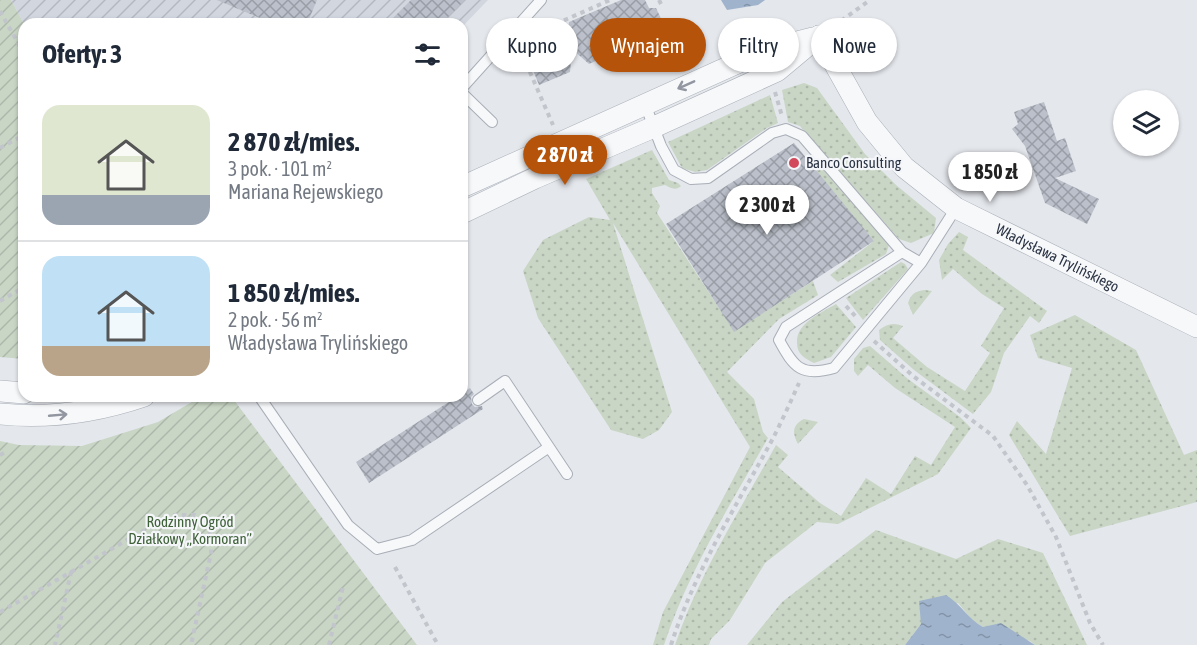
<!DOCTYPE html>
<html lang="pl">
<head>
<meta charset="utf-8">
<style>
  body { margin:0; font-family:"Asap Condensed",sans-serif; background:#f6f6f7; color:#1f2937; height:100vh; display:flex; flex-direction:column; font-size:22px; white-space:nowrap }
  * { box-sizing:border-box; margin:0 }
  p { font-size:20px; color:#747a83 }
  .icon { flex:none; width:33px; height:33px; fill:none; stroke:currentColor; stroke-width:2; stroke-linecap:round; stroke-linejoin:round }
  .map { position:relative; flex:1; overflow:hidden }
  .sheet { position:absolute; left:18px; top:18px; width:450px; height:384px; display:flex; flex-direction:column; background:#fff; border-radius:18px; box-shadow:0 2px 4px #0004 }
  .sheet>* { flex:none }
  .banner { position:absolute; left:486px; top:18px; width:570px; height:54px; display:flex; gap:12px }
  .controls { position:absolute; left:1113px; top:90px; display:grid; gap:12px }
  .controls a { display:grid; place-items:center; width:66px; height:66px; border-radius:50%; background:#fff; box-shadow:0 2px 4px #0004; font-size:30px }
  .price { position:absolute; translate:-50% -51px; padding:0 14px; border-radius:21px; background:#fff; color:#222; font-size:20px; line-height:39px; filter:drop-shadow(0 2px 3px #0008) }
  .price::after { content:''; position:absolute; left:50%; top:36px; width:18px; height:14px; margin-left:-9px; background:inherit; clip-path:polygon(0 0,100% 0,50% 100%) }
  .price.current { background:#b45309; color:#fff }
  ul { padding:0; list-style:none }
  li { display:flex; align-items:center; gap:18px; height:150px; padding:0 24px }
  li+li { border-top:2px solid #e0e1e3 }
  li span { display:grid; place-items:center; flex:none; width:168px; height:120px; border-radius:18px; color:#555 }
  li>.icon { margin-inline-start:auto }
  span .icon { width:72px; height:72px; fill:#fffc; stroke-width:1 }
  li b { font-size:26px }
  h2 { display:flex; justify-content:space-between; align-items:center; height:72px; padding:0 24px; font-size:26px }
  .pill { padding:0 21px; border-radius:27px; background:#fff; box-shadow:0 2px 4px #0004; font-size:21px; line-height:54px }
  .pill.current { background:#b45309; color:#fff }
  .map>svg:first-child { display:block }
</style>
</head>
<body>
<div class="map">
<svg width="1197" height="645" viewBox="0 0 1197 645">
  <defs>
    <pattern id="industrial-furrows" width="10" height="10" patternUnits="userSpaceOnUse" patternTransform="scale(1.5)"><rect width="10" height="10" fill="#d2d6de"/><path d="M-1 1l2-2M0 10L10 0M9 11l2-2" fill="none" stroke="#b4b8c0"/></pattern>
    <pattern id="grass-dots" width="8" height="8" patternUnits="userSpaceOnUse" patternTransform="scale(1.5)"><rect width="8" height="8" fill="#c9d6c5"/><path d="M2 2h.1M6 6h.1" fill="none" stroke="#adb8ab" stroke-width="1.8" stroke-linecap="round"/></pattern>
    <pattern id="garden-furrows" width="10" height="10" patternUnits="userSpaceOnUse" patternTransform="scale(1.5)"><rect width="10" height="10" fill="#c9d6c5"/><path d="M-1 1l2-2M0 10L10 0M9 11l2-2" fill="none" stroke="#adb8ab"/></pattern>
    <pattern id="water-ripples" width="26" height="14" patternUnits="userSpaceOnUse" patternTransform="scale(1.5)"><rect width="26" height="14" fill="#9fb4cc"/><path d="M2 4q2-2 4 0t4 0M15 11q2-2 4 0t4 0" fill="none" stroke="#8293a7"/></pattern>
    <pattern id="building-cross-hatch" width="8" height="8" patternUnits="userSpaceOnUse" patternTransform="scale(1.5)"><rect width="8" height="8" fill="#bbc0ca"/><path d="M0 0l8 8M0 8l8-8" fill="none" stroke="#989da6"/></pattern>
  </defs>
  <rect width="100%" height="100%" fill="#e4e7ec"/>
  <path fill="url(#industrial-furrows)" d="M11 0H488L462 27V24H24Z"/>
  <path fill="url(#grass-dots)" d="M804 83 817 88 865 154 896 185 936 218 934 233 911 243 899 239 800 126 788 122 782 90Z
    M770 95 778 123 767 128 707 170 695 172 682 168 668 142Z
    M652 150 669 180 678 183 681 186C676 191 670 188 665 185L652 188V193L660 206 657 213 734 331 813 281 818 295 779 319 727 372 754 399 763 432 768 438C730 505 688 572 664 645H653L663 612 750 447 613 223 672 412 659 430 643 439 611 430 538 318 523 271 543 240 589 217 610 220 586 179Z
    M817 161 889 245 886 254 838 282 830 275 874 241 811 166Z
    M959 232 968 237 963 250 1047 311 1039 323 1030 316 1004 353 991 392 973 414 914 370 880 340 879 330C887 324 893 322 903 326L893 338 927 367 965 391 990 353 981 346 1004 308 982 294 953 269 942 280 939 260 948 244Z
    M901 262 905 264 908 269 863 320 846 298Z
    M925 290 932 291 913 315 908 303C911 294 915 291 925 290Z
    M836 304 856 327 831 357 814 363C804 358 797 354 797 343 796 323 821 313 836 304Z
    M1075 315 1136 350 1184 455 1197 450V502L1070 536 1009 435 1017 421 1046 454 1072 368 1038 358 1030 335Z
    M870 346 908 379 960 417 971 428 938 474 838 524 817 522 765 563 730 620 711 639 709 645H675C699 574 740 510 776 445L788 455 778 467 820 503 841 516 866 478 891 494 915 456 931 465 955 427 895 388 868 365 858 376 854 371V359L863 348Z
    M804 419 818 422 798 444C792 433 792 425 804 419Z
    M876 530 956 559 998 539 1043 553 1087 645H1035L1030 641 983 627 973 621 958 603 921 624 905 645H747L782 602Z"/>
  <path fill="url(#garden-furrows)" d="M0 0H11L24 24V359L0 357Z
    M202 396H231L417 645H0V441L19 445 82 446 158 422Z"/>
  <path fill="url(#water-ripples)" d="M721 0H765L758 5 727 10Z
    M946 595C961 604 968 619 983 627L1001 623 1035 645H905L921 624 919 601Z"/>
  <path fill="url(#building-cross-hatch)" d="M217 0H317L307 24H274Z
    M411 0H465L441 24H387Z
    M621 0H645L649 8H656L666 29 589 64 572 49 570 72 539 85 522 43 552 29 567 38 569 22Z
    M1044 102 1057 141 1065 138 1076 171 1055 178 1099 199 1087 224 1045 203 1025 146 1012 129 1018 124 1014 112Z
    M794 143 874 241 734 332 666 224Z
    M470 388 474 394 471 397 472 404 475 407 482 406 483 409 369 483 356 462 458 396H462V394Z"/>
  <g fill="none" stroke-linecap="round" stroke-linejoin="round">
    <g stroke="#a9aeb7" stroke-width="12">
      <path id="lane" d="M462 88 541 0
        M462 93 492 122
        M645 104 661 146 674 170 691 179 708 178 772 133 786 129 802 136 902 252
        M921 263 902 252 786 327 779 340C794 368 802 377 834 368L921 263 956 208
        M259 396 348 525 377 549 412 540 549 447
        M478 400 505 381 567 474"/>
    </g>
    <g stroke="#a9aeb7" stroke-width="22">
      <g id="street">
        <path id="s1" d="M819 36 867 122 904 167 956 208 1197 327"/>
        <path d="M462 187 766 50 813 38"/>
        <path d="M462 213 535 178 654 127 777 71 819 36"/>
        <path d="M0 391 24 393"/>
        <path d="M0 414C50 419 97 412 144 396"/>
      </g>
    </g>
    <path stroke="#c2c5cb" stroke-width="4" stroke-dasharray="4.5 4.5" stroke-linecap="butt" d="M659 0 661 4
      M0 11 24 54
      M834 26 870 0
      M531 35 610 0
      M519 47 553 125
      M775 92 782 116
      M0 148 24 135
      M0 301 24 287
      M846 306 857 318
      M874 341 913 376 993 436 1027 485 1056 537 1090 623 1103 645
      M0 455 4 453
      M395 567 438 645
      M71 572 171 515H195L206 523 211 537V553L191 645
      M0 612 71 572 55 645
      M329 645 343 587
      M671 645C694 573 735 508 771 442 781 423 790 403 799 383"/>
    <use href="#lane" stroke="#f7f8fa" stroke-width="10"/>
    <use href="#street" stroke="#f7f8fa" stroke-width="21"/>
  </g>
  <defs><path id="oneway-shaft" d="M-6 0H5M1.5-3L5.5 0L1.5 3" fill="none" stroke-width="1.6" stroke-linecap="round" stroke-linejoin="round" transform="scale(1.5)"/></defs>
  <g stroke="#9196a0">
    <use href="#oneway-shaft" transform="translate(686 85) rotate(156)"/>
    <use href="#oneway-shaft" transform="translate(58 415) rotate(-5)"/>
  </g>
  <circle fill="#d1495b" stroke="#f4f6f9" stroke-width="2" cx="794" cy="163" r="6"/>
  <g text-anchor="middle" stroke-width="4.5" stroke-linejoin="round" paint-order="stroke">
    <g font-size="15" fill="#2b3445" stroke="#f4f6f9" text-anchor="start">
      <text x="806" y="168">Banco Consulting</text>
    </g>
    <g font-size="15" fill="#2b3445" stroke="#f4f6f9">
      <text dy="5" stroke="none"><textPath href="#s1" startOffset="336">Władysława Trylińskiego</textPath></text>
    </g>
    <g font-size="15" fill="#3f6138" stroke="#f4f6f9">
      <text x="190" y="527">Rodzinny Ogród<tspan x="190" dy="17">Działkowy „Kormoran”</tspan></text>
    </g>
  </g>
</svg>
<div class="controls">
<a><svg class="icon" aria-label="layers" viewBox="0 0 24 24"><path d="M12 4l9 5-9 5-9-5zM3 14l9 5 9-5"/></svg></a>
</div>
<b class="price current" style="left:565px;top:186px">2 870 zł</b>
<b class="price" style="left:990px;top:203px">1 850 zł</b>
<b class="price" style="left:767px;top:236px">2 300 zł</b>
<div class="banner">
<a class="pill">Kupno</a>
<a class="pill current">Wynajem</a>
<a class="pill">Filtry</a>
<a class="pill">Nowe</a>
</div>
<section class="sheet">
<h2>Oferty: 3<svg class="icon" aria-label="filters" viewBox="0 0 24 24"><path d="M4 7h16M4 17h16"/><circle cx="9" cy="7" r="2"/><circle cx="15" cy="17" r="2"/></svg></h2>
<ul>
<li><span style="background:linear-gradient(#dfe7d0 75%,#9aa5b1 0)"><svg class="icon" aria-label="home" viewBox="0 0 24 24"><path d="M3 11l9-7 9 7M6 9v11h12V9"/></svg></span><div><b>2 870 zł/mies.</b><p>3 pok. · 101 m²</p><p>Mariana Rejewskiego</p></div></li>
<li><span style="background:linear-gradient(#bfe0f5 75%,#b9a48a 0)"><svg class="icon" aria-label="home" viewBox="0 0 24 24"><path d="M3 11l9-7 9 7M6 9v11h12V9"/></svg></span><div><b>1 850 zł/mies.</b><p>2 pok. · 56 m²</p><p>Władysława Trylińskiego</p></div></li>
</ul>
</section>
</div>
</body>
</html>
